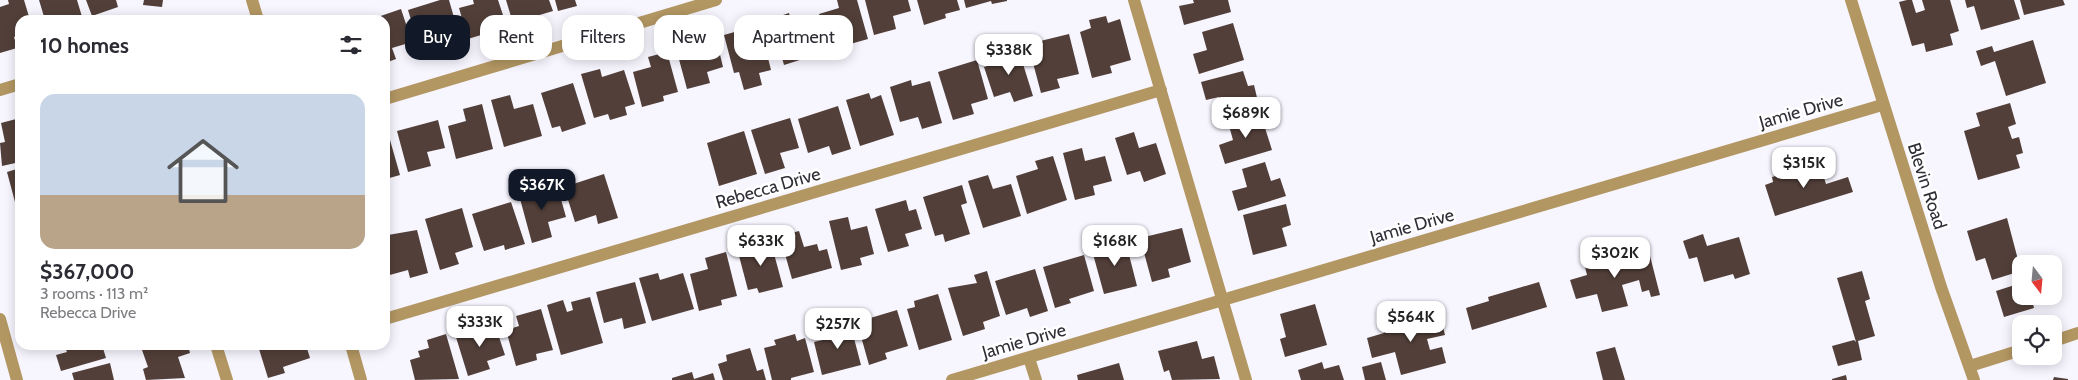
<!DOCTYPE html>
<html lang="en">
<head>
<meta charset="utf-8">
<style>
  body { margin:0; font-family:Cabin,sans-serif; background:#f2f2f3; color:#2b2b33; height:100vh; display:flex; flex-direction:column; font-size:19px; white-space:nowrap }
  * { box-sizing:border-box; margin:0 }
  p { font-size:16px; color:#7c7c81 }
  .icon { flex:none; width:28px; height:28px; fill:none; stroke:currentColor; stroke-width:2; stroke-linecap:round; stroke-linejoin:round }
  .map { position:relative; flex:1; overflow:hidden }
  .sheet { position:absolute; left:15px; top:15px; width:375px; height:335px; display:flex; flex-direction:column; background:#fff; border-radius:15px; box-shadow:0 2px 12px #0003 }
  .sheet>* { flex:none }
  .guide { position:absolute; left:405px; top:15px; width:475px; height:45px; display:flex; gap:10px }
  .needle { width:32px; rotate:164deg }
  .controls { position:absolute; left:2012px; top:255px; display:grid; gap:10px }
  .controls a { display:grid; place-items:center; width:50px; height:50px; border-radius:10px; background:#fff; box-shadow:0 2px 12px #0003; font-size:25px }
  .price { position:absolute; translate:-50% -42px; padding:0 11px; border-radius:10px; background:#fff; color:#222; font-size:16px; line-height:32px; filter:drop-shadow(0 1px 2px #0008) }
  .price::after { content:''; position:absolute; left:50%; top:30px; width:15px; height:11px; margin-left:-8px; background:inherit; clip-path:polygon(0 0,100% 0,50% 100%) }
  .price.on { background:#111827; color:#fff }
  ul { padding:0; list-style:none }
  li { display:grid; align-content:center; gap:10px; height:265px; padding:0 25px }
  li span { display:grid; place-items:center; height:155px; border-radius:15px; color:#555 }
  li>.icon { margin-inline-start:auto }
  span .icon { width:90px; height:90px; fill:#fffc; stroke-width:1 }
  li b { font-size:21px }
  h2 { display:flex; justify-content:space-between; align-items:center; height:60px; padding:0 25px; font-size:21px }
  .tag { padding:0 18px; border-radius:15px; background:#fff; box-shadow:0 2px 12px #0003; font-size:18px; line-height:45px }
  .tag.on { background:#111827; color:#fff }
  .map>svg:first-child { display:block }
</style>
</head>
<body>
<div class="map">
<svg width="2078" height="380" viewBox="0 0 2078 380">
  <rect width="100%" height="100%" fill="#f7f5fe"/>
  <path fill="#523f39" d="M8 0H24L30 20H20V35L14 37 17 48 0 53V7L9 4Z
    M39 0H77L83 20H45Z
    M86 0H116L118 7 92 16Z
    M144 0H163L162 7 143 5Z
    M440 0H449L461 42 443 47 441 40 419 46 408 10Z
    M473 0H498L507 27 468 39 459 8 474 4Z
    M506 0H549L553 11 513 23Z
    M555 0H575L577 6 558 11Z
    M837 0H857L868 39 829 50 819 14 839 8Z
    M865 0H908L911 11 893 16 896 29 874 35Z
    M917 0H957L960 10 945 14 946 18 924 25Z
    M964 0H1007V1L992 4 991 1 966 8Z
    M1193 0H1228L1231 12 1184 25 1179 6 1194 3Z
    M1907 0H1912L1916 13 1925 10 1922 0H1950L1959 31 1950 34 1953 45 1926 52 1924 43 1912 46 1899 2Z
    M1965 0H2014L2020 19 1981 30 1974 6 1967 8Z
    M2020 0H2063L2065 5 2024 15Z
    M401 9 412 42 392 48 396 59 385 63V20H369Z
    M789 13 793 28 813 22 820 47 801 52 803 59 784 65 771 19Z
    M1106 16 1108 23 1120 19 1131 60 1110 66 1112 73 1092 78 1080 32 1091 28 1089 20Z
    M759 22 771 70 759 73 762 85 744 90 739 72 734 73 724 35 738 31 737 28Z
    M1233 23 1244 60 1199 74 1193 54 1207 50 1202 32Z
    M1069 34 1079 74 1057 79 1060 88 1041 93 1028 44Z
    M2033 40 2046 83 2006 96 1995 61 1981 66 1976 51 1992 46 1994 52Z
    M717 42 723 67 707 72 710 83 687 89 677 52Z
    M1018 48 1033 96 1014 102 1010 92 994 97 984 67 998 63 996 55Z
    M667 52 678 92 663 96 664 101 642 107 633 72 651 67 648 57Z
    M977 60 988 99 971 104 974 114 953 120 938 72Z
    M600 69 602 77 624 70 635 104 625 107 627 115 610 120 608 114 594 118 581 74Z
    M1243 71 1248 86 1254 85 1259 106 1223 115 1219 97 1206 100 1201 82Z
    M911 80 912 86 930 81 942 123 922 129 918 117 900 122 890 87Z
    M573 83 586 124 562 132 560 126 552 128 541 93Z
    M869 93 871 99 881 95 894 135 860 146 846 100Z
    M510 95 514 109 533 104 542 136 504 147 491 100Z
    M2010 103 2016 124 2008 127 2012 139 2019 137 2023 153 2016 155 2020 168 1978 180 1964 131 1980 126 1976 113Z
    M482 104 493 149 456 159 448 126 466 121 463 109Z
    M838 106 851 149 832 155 829 146 808 153 798 119Z
    M1260 112 1272 150 1225 164 1219 145 1233 140 1228 122Z
    M20 118V154L18 155 20 162 2 166 0 143 5 142 1 123Z
    M790 118 799 148 780 153 785 168 765 174 751 130Z
    M438 120 445 148 427 152 431 166 408 172 397 131Z
    M744 131 757 174 719 186 707 143Z
    M1134 132 1139 148 1156 143 1166 174 1144 182 1140 171 1127 175 1115 138Z
    M385 133H388L400 175 386 179Z
    M1082 148 1085 161 1105 156 1112 181 1093 186 1095 195 1075 200 1063 153Z
    M1053 156 1067 200 1027 214 1016 176 1038 169 1035 161Z
    M1265 162 1271 181 1280 178 1286 196 1238 211 1232 191 1247 187 1242 169Z
    M1819 162 1826 184 1848 177 1853 192 1775 216 1765 185 1773 182 1772 177Z
    M20 168V217H19L7 172Z
    M604 174 618 218 598 224 596 215 575 222 564 187Z
    M988 175 993 189 1011 184 1021 216 983 228 968 181Z
    M557 185 566 217 548 222 552 237 532 243 519 195Z
    M962 185 967 203 961 205 970 234 945 242 943 234 935 236 923 197Z
    M906 200 909 211 916 209 922 229 905 234 909 246 888 252 875 209Z
    M511 202 525 244 505 250 504 245 484 251 472 214Z
    M1286 204 1291 225 1282 228 1287 246 1253 255 1243 215Z
    M462 208 473 247 455 253 459 264 440 270 425 219Z
    M848 217 851 230 867 226 874 254 860 258 862 265 841 270 829 221Z
    M2007 218 2021 271 1992 280 1985 258 1976 261 1967 231Z
    M1182 228 1191 262 1168 269 1170 277 1152 282 1140 238Z
    M417 230 428 273 410 278 408 270 386 276 385 243 390 241 388 235Z
    M799 231 804 247 817 244 819 251 827 249 832 268 792 279 780 236Z
    M1703 234 1707 246 1739 237 1750 274 1735 279 1733 274 1704 282 1697 257 1689 259 1683 241Z
    M770 239 783 287 759 293 757 288 748 290 738 252 750 249 749 245Z
    M1125 239 1137 286 1104 294 1093 254 1101 252 1099 246Z
    M1598 251 1602 264 1649 252 1660 295 1651 297 1649 290 1642 292 1639 280 1622 285 1628 306 1602 312 1597 294 1576 299 1570 280 1587 275 1582 255Z
    M726 252 737 296 721 300 722 305 699 311 690 274 708 269 705 258Z
    M1084 255 1094 291 1069 299 1071 303 1055 308 1043 267Z
    M1035 269 1048 311 1030 317 1027 308 1006 315 995 281Z
    M987 271 1000 316 983 322 985 329 963 336 948 288 977 283 974 275Z
    M1862 271 1870 299 1865 301 1875 336 1858 341 1862 360 1838 366 1832 346 1854 340 1856 342 1837 278Z
    M658 273 660 280 683 273 694 309 652 321 639 278Z
    M635 282 646 323 624 329 622 318 604 323 596 292Z
    M1539 282 1547 307 1472 330 1466 308 1489 301 1488 297Z
    M2021 283V296H2031L2034 308 2004 317 1996 291Z
    M938 294 952 340 919 350 907 309 915 307 914 301Z
    M590 297 603 343 561 355 547 305 563 300 567 312 573 310 571 302Z
    M1315 304 1327 345 1285 357 1280 339 1286 337 1280 314Z
    M541 309 553 350 536 354 537 360 516 366 506 330 519 326 516 316Z
    M897 310 908 346 885 353 887 359 869 365 857 322Z
    M1439 311 1445 335 1427 339 1430 350 1442 347 1446 363 1401 375 1395 352 1372 358 1367 338 1384 333 1382 327Z
    M494 322 505 355 487 361 490 369 468 376 455 334Z
    M850 323 861 365 822 375 814 342 827 339 825 329Z
    M446 334 459 379 415 380 410 360 420 357 418 351 429 348 427 340Z
    M795 334 797 341 805 338 814 372 791 378V380H772L764 348 776 345 774 340Z
    M1197 341 1202 359 1214 356 1220 379 1172 380 1169 370 1164 372 1158 351Z
    M64 345H102L106 358 61 371 56 355 67 352Z
    M157 345H188L190 353 178 357 185 378 146 380 143 369 148 367 142 350Z
    M271 345H306L310 358 283 367 285 373 268 378 259 349Z
    M1615 347 1625 380H1603L1596 352Z
    M750 348 757 371 763 369 766 380H723L718 364 727 361 726 355Z
    M1322 362 1324 369 1339 365 1344 380H1301L1298 370Z
    M1381 362 1386 380H1365L1362 367Z
    M110 363 114 380H74L72 373Z
    M1119 363 1124 380H1078L1077 375Z
    M692 372 694 379 713 373 715 380H672V378Z
    M1846 375 1847 380H1832V379Z
    M2054 377 2068 379V380H2053Z"/>
  <g fill="none" stroke-linecap="round" stroke-linejoin="round">
    <path stroke="#b39763" stroke-width="12" d="M1134 0 1246 380
      M0 90 20 84
      M385 99 716 0
      M0 319 17 380
      M385 319 1161 90
      M2054 341 2078 333
      M216 345 227 380
      M1029 358 1036 380
      M1970 366 2021 350
      M952 380 1882 105"/>
    <path stroke="#b39763" stroke-width="12" d="M252 0 258 20
      M1851 0 1941 287 1974 380
      M351 345 361 380"/>
  </g>
  <g text-anchor="middle" stroke-width="5" stroke-linejoin="round" paint-order="stroke">
    <g font-size="18" fill="#302f37" stroke="#fff">
      <text transform="translate(1801 111) rotate(-16)" y="6">Jamie Drive</text>
      <text transform="translate(1927 186) rotate(72)" y="6">Blevin Road</text>
      <text transform="translate(768 188) rotate(-16)" y="6">Rebecca Drive</text>
      <text transform="translate(1412 226) rotate(-16)" y="6">Jamie Drive</text>
      <text transform="translate(1024 341) rotate(-16)" y="6">Jamie Drive</text>
    </g>
  </g>
</svg>
<div class="controls">
<a><svg class="needle" viewBox="-14 -14 28 28"><path d="M0-13l5 13h-10z" fill="#e53935"/><path d="M0 13l5-13h-10z" fill="#7c7c81"/></svg></a>
<a><svg class="icon" aria-label="locate" viewBox="0 0 24 24"><circle cx="12" cy="12" r="6"/><path d="M12 2v4M12 18v4M2 12h4M18 12h4"/></svg></a>
</div>
<b class="price" style="left:1009px;top:76px">$338K</b>
<b class="price" style="left:1246px;top:139px">$689K</b>
<b class="price" style="left:1804px;top:189px">$315K</b>
<b class="price on" style="left:542px;top:211px">$367K</b>
<b class="price" style="left:761px;top:267px">$633K</b>
<b class="price" style="left:1115px;top:267px">$168K</b>
<b class="price" style="left:1615px;top:279px">$302K</b>
<b class="price" style="left:1411px;top:343px">$564K</b>
<b class="price" style="left:480px;top:348px">$333K</b>
<b class="price" style="left:838px;top:350px">$257K</b>
<div class="guide">
<a class="tag on">Buy</a>
<a class="tag">Rent</a>
<a class="tag">Filters</a>
<a class="tag">New</a>
<a class="tag">Apartment</a>
</div>
<section class="sheet">
<h2>10 homes<svg class="icon" aria-label="filters" viewBox="0 0 24 24"><path d="M4 7h16M4 17h16"/><circle cx="9" cy="7" r="2"/><circle cx="15" cy="17" r="2"/></svg></h2>
<ul>
<li><span style="background:linear-gradient(#c9d6e8 65%,#b9a48a 0)"><svg class="icon" aria-label="home" viewBox="0 0 24 24"><path d="M3 11l9-7 9 7M6 9v11h12V9"/></svg></span><div><b>$367,000</b><p>3 rooms · 113 m²</p><p>Rebecca Drive</p></div></li>
</ul>
</section>
</div>
</body>
</html>
